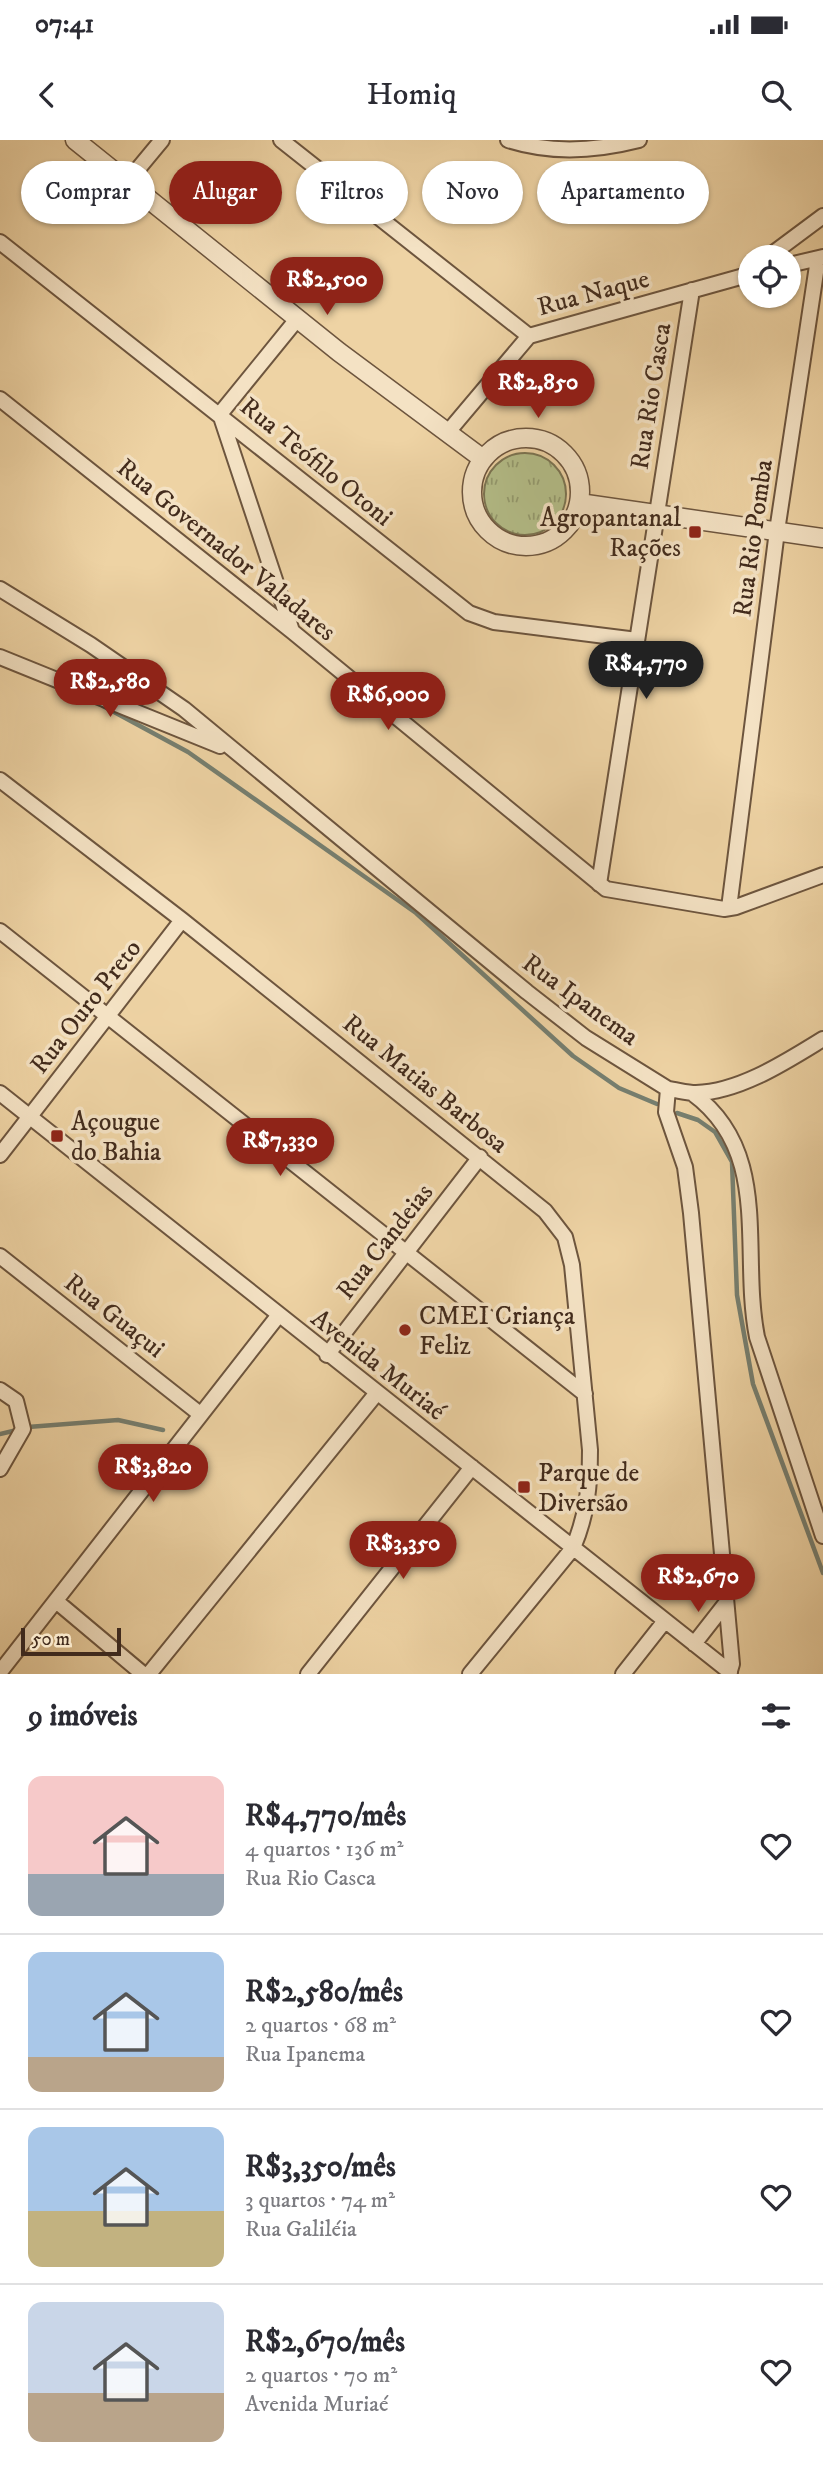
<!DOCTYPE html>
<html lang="pt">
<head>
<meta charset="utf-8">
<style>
  body { margin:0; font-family:"IM FELL DW Pica",serif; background:#f7f7f7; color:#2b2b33; height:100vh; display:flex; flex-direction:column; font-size:26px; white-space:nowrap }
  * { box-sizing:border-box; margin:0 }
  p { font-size:23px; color:#7c7c81 }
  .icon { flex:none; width:38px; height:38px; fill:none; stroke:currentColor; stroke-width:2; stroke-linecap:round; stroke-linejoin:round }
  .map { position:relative; height:1534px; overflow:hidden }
  .panel { display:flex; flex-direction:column; background:#fff; flex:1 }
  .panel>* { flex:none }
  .banner { position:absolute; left:21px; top:21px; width:782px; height:63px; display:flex; gap:14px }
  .controls { position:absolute; left:738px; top:105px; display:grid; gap:14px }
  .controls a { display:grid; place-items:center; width:63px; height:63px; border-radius:50%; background:#fff; box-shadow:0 2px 5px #0004; font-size:35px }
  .scale { position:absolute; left:21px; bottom:18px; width:100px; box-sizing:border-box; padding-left:7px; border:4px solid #422b1c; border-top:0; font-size:19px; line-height:24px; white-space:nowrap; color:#422b1c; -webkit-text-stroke:5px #f4e2c4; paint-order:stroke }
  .price { position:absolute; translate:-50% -60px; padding:0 16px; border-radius:24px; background:#8f2418; color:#fff; font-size:23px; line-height:46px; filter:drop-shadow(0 2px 4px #0008) }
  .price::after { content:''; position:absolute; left:50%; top:42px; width:21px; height:16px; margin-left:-10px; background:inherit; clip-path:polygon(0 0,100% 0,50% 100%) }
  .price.on { background:#222; color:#fff }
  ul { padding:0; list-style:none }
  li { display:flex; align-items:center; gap:21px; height:175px; padding:0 28px }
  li+li { border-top:2px solid #e1e1e2 }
  li span { display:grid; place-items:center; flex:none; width:196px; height:140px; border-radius:14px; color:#555 }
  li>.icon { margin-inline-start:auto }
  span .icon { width:84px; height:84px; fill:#fffc; stroke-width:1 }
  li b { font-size:30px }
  h2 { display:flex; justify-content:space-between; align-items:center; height:84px; padding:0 28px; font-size:30px }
  .tag { padding:0 24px; border-radius:32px; background:#fff; box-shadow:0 2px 5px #0004; font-size:24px; line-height:63px }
  .tag.on { background:#8f2418; color:#fff }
  .status { display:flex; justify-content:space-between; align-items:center; height:49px; padding:0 35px; background:#fff; direction:ltr }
  .status svg { height:19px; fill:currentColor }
  header { display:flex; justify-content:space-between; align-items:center; height:91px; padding:0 28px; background:#fff; font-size:32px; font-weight:600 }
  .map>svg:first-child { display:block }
</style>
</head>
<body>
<div class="status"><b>07:41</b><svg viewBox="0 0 49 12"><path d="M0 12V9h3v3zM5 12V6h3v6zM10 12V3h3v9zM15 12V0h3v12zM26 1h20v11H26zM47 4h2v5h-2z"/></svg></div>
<header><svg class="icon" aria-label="back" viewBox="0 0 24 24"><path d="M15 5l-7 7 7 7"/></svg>Homiq<svg class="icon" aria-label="search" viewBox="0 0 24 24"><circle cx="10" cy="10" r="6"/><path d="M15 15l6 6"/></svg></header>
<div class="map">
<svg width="823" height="1534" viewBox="0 0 823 1534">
  <defs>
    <pattern id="park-tufts" width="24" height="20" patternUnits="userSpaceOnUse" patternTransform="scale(1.75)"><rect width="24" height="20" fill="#b4be89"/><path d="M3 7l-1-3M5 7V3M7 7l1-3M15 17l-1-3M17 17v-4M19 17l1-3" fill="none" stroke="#949b6f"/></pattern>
  </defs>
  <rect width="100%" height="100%" fill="#eed3a4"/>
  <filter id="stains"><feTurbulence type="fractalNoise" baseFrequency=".00286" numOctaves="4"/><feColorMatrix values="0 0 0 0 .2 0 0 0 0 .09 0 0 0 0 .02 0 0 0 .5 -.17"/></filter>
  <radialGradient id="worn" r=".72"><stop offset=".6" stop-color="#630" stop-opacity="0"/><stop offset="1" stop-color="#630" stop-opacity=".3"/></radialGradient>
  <path fill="url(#park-tufts)" stroke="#7b7452" stroke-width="2" d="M484 354a41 41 0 1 1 82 0a41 41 0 1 1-82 0Z"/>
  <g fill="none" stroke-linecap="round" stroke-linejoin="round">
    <path stroke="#767f70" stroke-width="4.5" d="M103 566 188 612 416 773 573 916 619 948 657 964
      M677 973 698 980 715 992 732 1022 737 1155 753 1244 823 1433
      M28 1287 118 1280 163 1290
      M0 1294 17 1290"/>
    <g stroke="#6d553e" stroke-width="18">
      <path id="minor" d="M281 0 529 196
        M508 0C551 14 596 11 639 0
        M128 41 162 0
        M0 102 469 473 494 482 637 500
        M768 117 823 76
        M789 125 823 117
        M0 259 293 492 606 749 724 769 736 767 823 735
        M448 292 529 196 751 134
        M0 449 91 505 184 569 527 852 586 898 668 949 666 972 685 1027 691 1073 732 1524 729 1534
        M292 491 220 274 298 178
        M0 517 220 606
        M0 640 182 780 545 1071 565 1097 572 1125 590 1310C590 1346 587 1375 573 1408L470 1534
        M599 744 692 150
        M729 768 777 391 818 119
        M0 791 585 1254
        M668 949C677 950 687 953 696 953 740 952 787 921 823 899
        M0 953 730 1532
        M692 953C773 1012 740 1110 757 1197L823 1396
        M0 1015 182 780
        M0 1116 200 1274
        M327 1215 480 1017
        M0 1250 16 1261 23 1289 0 1329
        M56 1461 143 1534
        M694 1504 726 1463
        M0 1532 278 1176
        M149 1534 376 1254
        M308 1534 472 1327
        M623 1534 664 1482"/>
    </g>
    <g stroke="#6d553e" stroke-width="21">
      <path id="tertiary" d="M75 0 339 212 483 319
        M472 352a54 54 0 1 1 108 0a54 54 0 1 1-108 0Z
        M579 363 823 398"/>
    </g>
    <use href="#minor" stroke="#f4e2c4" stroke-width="14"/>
    <use href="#tertiary" stroke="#f4e2c4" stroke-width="18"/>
  </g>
  <g fill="#8f2418" stroke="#f4e2c4" stroke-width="2.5">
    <rect x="688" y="385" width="14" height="14" rx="3.5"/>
    <rect x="50" y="989" width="14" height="14" rx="3.5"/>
    <circle cx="405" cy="1190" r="7"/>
    <rect x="517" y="1340" width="14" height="14" rx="3.5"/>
  </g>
  <g text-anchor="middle" stroke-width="7" stroke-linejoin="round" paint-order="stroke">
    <g font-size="26" fill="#422b1c" stroke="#f4e2c4">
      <text transform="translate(593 152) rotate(-15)" y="9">Rua Naque</text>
      <text transform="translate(650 256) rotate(-81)" y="9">Rua Rio Casca</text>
      <text transform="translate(317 321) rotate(39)" y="9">Rua Teófilo Otoni</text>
      <text transform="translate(752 398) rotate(-82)" y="9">Rua Rio Pomba</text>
      <text transform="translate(227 409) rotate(39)" y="9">Rua Governador Valadares</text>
      <text transform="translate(581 859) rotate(36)" y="9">Rua Ipanema</text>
      <text transform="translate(85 866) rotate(-52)" y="9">Rua Ouro Preto</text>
      <text transform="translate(426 943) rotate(39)" y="9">Rua Matias Barbosa</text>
      <text transform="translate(384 1101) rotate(-52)" y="9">Rua Candeias</text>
      <text transform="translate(115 1175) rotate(38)" y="9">Rua Guaçui</text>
      <text transform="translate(379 1224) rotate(38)" y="9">Avenida Muriaé</text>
    </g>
    <g font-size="26" fill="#422b1c" stroke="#f4e2c4" text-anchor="start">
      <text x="681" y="386" text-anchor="end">Agropantanal<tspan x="681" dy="30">Rações</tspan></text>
      <text x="71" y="990">Açougue<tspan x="71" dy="30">do Bahia</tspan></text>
      <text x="419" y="1184">CMEI Criança<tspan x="419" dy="30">Feliz</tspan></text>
      <text x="538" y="1341">Parque de<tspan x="538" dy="30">Diversão</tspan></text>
    </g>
  </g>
  <rect width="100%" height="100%" filter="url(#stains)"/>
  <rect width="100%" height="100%" fill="url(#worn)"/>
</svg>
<div class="controls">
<a><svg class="icon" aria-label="locate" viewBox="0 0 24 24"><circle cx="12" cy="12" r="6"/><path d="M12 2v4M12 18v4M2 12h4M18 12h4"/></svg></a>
</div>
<div class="scale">50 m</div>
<b class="price" style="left:327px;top:177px">R$2,500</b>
<b class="price" style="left:538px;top:280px">R$2,850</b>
<b class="price on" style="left:646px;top:561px">R$4,770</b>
<b class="price" style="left:110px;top:579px">R$2,580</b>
<b class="price" style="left:388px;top:592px">R$6,000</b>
<b class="price" style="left:280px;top:1038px">R$7,330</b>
<b class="price" style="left:153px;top:1364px">R$3,820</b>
<b class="price" style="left:403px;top:1441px">R$3,350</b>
<b class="price" style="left:698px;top:1474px">R$2,670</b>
<div class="banner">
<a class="tag">Comprar</a>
<a class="tag on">Alugar</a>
<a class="tag">Filtros</a>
<a class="tag">Novo</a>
<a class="tag">Apartamento</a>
</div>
</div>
<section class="panel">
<h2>9 imóveis<svg class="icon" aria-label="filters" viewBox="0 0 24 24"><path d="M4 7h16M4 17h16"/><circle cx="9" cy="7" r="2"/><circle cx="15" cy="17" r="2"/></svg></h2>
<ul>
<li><span style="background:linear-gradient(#f6c9c9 70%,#9aa5b1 0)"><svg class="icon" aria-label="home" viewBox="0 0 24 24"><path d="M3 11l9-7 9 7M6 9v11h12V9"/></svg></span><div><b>R$4,770/mês</b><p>4 quartos · 136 m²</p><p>Rua Rio Casca</p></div><svg class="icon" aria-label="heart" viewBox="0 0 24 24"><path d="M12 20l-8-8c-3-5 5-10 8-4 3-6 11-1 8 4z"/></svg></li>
<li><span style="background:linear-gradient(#a9c7e8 75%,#b9a48a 0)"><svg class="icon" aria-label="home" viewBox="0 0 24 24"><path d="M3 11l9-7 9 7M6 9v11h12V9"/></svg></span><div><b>R$2,580/mês</b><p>2 quartos · 68 m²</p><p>Rua Ipanema</p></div><svg class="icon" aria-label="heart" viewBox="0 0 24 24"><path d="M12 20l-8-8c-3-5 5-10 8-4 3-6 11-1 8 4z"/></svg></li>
<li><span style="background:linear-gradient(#a9c7e8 60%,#c2b280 0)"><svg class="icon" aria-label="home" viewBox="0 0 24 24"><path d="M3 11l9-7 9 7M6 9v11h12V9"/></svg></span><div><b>R$3,350/mês</b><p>3 quartos · 74 m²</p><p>Rua Galiléia</p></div><svg class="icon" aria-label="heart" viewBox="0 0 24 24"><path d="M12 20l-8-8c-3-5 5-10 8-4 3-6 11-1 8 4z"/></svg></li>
<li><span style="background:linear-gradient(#c9d6e8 65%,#b9a48a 0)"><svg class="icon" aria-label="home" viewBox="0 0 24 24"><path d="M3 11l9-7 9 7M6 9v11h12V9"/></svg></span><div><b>R$2,670/mês</b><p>2 quartos · 70 m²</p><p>Avenida Muriaé</p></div><svg class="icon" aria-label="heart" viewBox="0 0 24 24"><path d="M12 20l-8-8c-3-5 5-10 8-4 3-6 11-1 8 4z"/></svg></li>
</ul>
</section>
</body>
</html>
